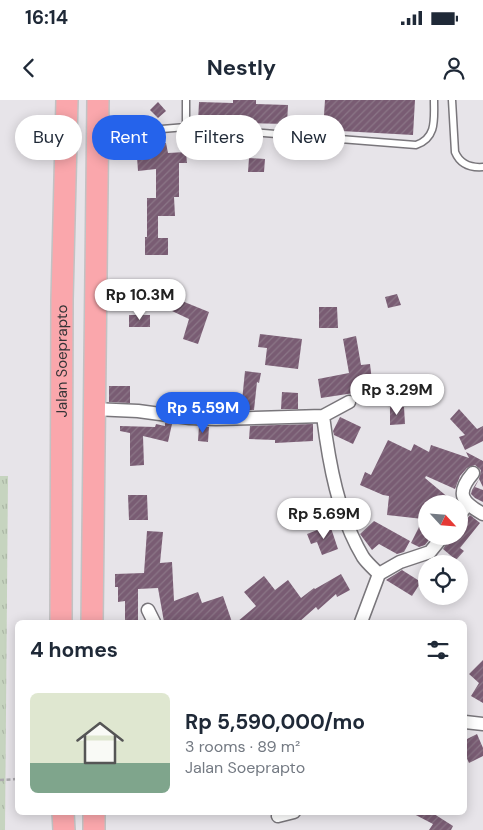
<!DOCTYPE html>
<html lang="en">
<head>
<meta charset="utf-8">
<style>
  body { margin:0; font-family:"DM Sans",sans-serif; background:#f6f6f7; color:#1f2937; height:100vh; display:flex; flex-direction:column; font-size:19px; white-space:nowrap }
  * { box-sizing:border-box; margin:0 }
  p { font-size:16px; color:#747a83 }
  .icon { flex:none; width:28px; height:28px; fill:none; stroke:currentColor; stroke-width:2; stroke-linecap:round; stroke-linejoin:round }
  .map { position:relative; flex:1; overflow:hidden }
  .drawer { position:absolute; left:15px; top:520px; width:452px; height:195px; display:flex; flex-direction:column; background:#fff; border-radius:8px; box-shadow:0 2px 12px #0003 }
  .drawer>* { flex:none }
  .top-card { position:absolute; left:15px; top:15px; width:454px; height:45px; display:flex; gap:10px }
  .needle { width:32px; rotate:116deg }
  .tools { position:absolute; left:418px; top:395px; display:grid; gap:10px }
  .tools a { display:grid; place-items:center; width:50px; height:50px; border-radius:50%; background:#fff; box-shadow:0 2px 12px #0003; font-size:25px }
  .price { position:absolute; translate:-50% -42px; padding:0 11px; border-radius:18px; background:#fff; color:#222; font-size:16px; line-height:32px; filter:drop-shadow(0 1px 2px #0008) }
  .price::after { content:''; position:absolute; left:50%; top:30px; width:15px; height:11px; margin-left:-8px; background:inherit; clip-path:polygon(0 0,100% 0,50% 100%) }
  .price.on { background:#2563eb; color:#fff }
  ul { padding:0; list-style:none }
  li { display:flex; align-items:center; gap:15px; height:125px; padding:0 15px }
  li span { display:grid; place-items:center; flex:none; width:140px; height:100px; border-radius:8px; color:#555 }
  li>.icon { margin-inline-start:auto }
  span .icon { width:60px; height:60px; fill:#fffc; stroke-width:1 }
  li b { font-size:21px }
  h2 { display:flex; justify-content:space-between; align-items:center; height:60px; padding:0 15px; font-size:21px }
  .tag { padding:0 18px; border-radius:22px; background:#fff; box-shadow:0 2px 12px #0003; font-size:18px; line-height:45px }
  .tag.on { background:#2563eb; color:#fff }
  .status { display:flex; justify-content:space-between; align-items:center; height:35px; padding:0 25px; background:#fff; direction:ltr }
  .status svg { height:14px; fill:currentColor }
  header { display:flex; justify-content:space-between; align-items:center; height:65px; padding:0 15px; background:#fff; font-size:22px; font-weight:700 }
  .map>svg:first-child { display:block }
</style>
</head>
<body>
<div class="status"><b>16:14</b><svg viewBox="0 0 49 12"><path d="M0 12V9h3v3zM5 12V6h3v6zM10 12V3h3v9zM15 12V0h3v12zM26 1h20v11H26zM47 4h2v5h-2z"/></svg></div>
<header><svg class="icon" aria-label="back" viewBox="0 0 24 24"><path d="M15 5l-7 7 7 7"/></svg>Nestly<svg class="icon" aria-label="person" viewBox="0 0 24 24"><circle cx="12" cy="8" r="4"/><path d="M4 21q1-7 8-7t8 7"/></svg></header>
<div class="map">
<svg width="483" height="730" viewBox="0 0 483 730">
  <defs>
    <pattern id="grass-tufts" width="24" height="20" patternUnits="userSpaceOnUse" patternTransform="scale(1.25)"><rect width="24" height="20" fill="#c6d4bf"/><path d="M3 7l-1-3M5 7V3M7 7l1-3M15 17l-1-3M17 17v-4M19 17l1-3" fill="none" stroke="#abb7a5"/></pattern>
    <pattern id="building-hatch" width="6" height="6" patternUnits="userSpaceOnUse" patternTransform="scale(1.25)"><rect width="6" height="6" fill="#795c73"/><path d="M-1 1l2-2M0 6l6-6M5 7l2-2" fill="none" stroke="#8b7687"/></pattern>
  </defs>
  <rect width="100%" height="100%" fill="#e7e4e9"/>
  <path fill="url(#grass-tufts)" d="M0 376H8L5 730H0Z"/>
  <path fill="url(#building-hatch)" d="M233 0H256V4L288 5 287 24 198 22 199 2 233 3Z
    M325 0H415L413 35 323 30Z
    M158 2 166 11 158 18 150 10Z
    M142 40 143 46 166 43 168 53 186 52 187 63H179V97H174L175 116H158V138H168V155H145V137H147V98H156V69L138 71 137 57 132 58 130 41Z
    M249 58 265 59 264 72H248Z
    M397 194 401 205 388 208 385 197Z
    M177 199 209 212 198 244 183 239 189 219 172 211Z
    M319 207H337L338 228H319Z
    M129 215H150V227H129Z
    M260 234 302 239 298 269 265 265 267 248 258 247Z
    M356 236 361 265 370 264 374 298 357 300 354 293 321 298 318 279 349 273 343 239Z
    M245 271 261 273 259 283 257 282 254 310H204L205 297 221 298V302L242 301Z
    M109 286H130V303L109 302Z
    M282 292 298 293V309H281Z
    M165 296H182V309L165 306Z
    M390 307H404L405 324 390 325Z
    M459 309 477 329 483 326V341L465 350 459 337 465 335 450 319Z
    M340 317 361 327 353 344 334 335 333 331Z
    M165 323 172 324 168 342 143 336 144 365 130 366V333L120 331V326L155 327 156 324 165 326Z
    M313 324V341L275 343V340L249 339 250 326Z
    M199 326 209 327 208 342 198 341Z
    M388 340 411 351 414 344 429 352 431 345 469 358 466 352 483 361V387L479 379 481 370 475 365 467 368 460 376 455 389 426 376 425 378 456 404H426V436H432L425 445 419 447 411 443 423 419 387 415 389 396 383 395 360 385 365 372 371 375Z
    M479 379 475 387 483 390V402L475 398 471 394 472 390Z
    M128 395H147L148 420H129Z
    M470 415 480 423 460 448 464 451 456 460 443 449 451 436H459V424L465 421Z
    M374 421 410 441 404 452 397 454 379 444 372 450 360 434Z
    M330 425 338 449 322 455 317 442 311 444 307 434Z
    M147 431 163 432 160 463 172 462 174 501 198 492 202 503 223 496 232 522H164L158 488 138 489V522H125V501L118 502V487H115V474L144 473Z
    M402 470 421 482 412 496 386 480Z
    M341 474 350 490 337 497 336 494 318 510 316 507 299 522H237L256 506 244 492 264 476 275 490 288 480 301 498 314 488 315 489Z
    M483 560V603L471 596 479 583 469 574Z
    M477 634 483 648V656L469 663 465 654V640Z
    M410 712H431L453 726 451 730H429L433 724Z"/>
  <g fill="none" stroke-linecap="round" stroke-linejoin="round">
    <g stroke="#79767b" stroke-width="9">
      <path id="service" d="M452 0 455 52C460 64 470 68 483 67
        M186 27V0
        M101 34 186 27 416 45C437 38 434 19 434 0"/>
    </g>
    <g stroke="#79767b" stroke-width="15">
      <path id="minor" d="M93 309 138 311 190 318 216 319 323 316 349 302
        M323 316C329 363 338 415 363 457 367 463 374 469 379 474
        M473 373C455 394 462 402 483 414
        M459 416 467 405
        M148 510 154 522
        M361 522 379 474 400 462 430 452 443 436
        M465 622 483 624
        M278 716 294 712"/>
    </g>
    <g stroke="#c2c2c3" stroke-width="24">
      <g id="trunk">
        <path id="s1" d="M61 522 62 200 67 0"/>
        <path d="M92 522 98 0"/>
        <path d="M63 712 64 730"/>
        <path d="M94 712V730"/>
      </g>
    </g>
    <path stroke="#aba9ad" stroke-width="2.5" stroke-dasharray="4 2.5" stroke-linecap="butt" d="M0 680 18 679"/>
    <use href="#service" stroke="#fff" stroke-width="6"/>
    <use href="#minor" stroke="#fff" stroke-width="12"/>
    <use href="#trunk" stroke="#faa7ac" stroke-width="21"/>
  </g>
  <g text-anchor="middle" stroke-width="5" stroke-linejoin="round" paint-order="stroke">
    <g font-size="15" fill="#353436" stroke="#fff">
      <text dy="5" stroke="none"><textPath href="#s1" startOffset="261">Jalan Soeprapto</textPath></text>
    </g>
  </g>
</svg>
<div class="tools">
<a><svg class="needle" viewBox="-14 -14 28 28"><path d="M0-13l5 13h-10z" fill="#e53935"/><path d="M0 13l5-13h-10z" fill="#747a83"/></svg></a>
<a><svg class="icon" aria-label="locate" viewBox="0 0 24 24"><circle cx="12" cy="12" r="6"/><path d="M12 2v4M12 18v4M2 12h4M18 12h4"/></svg></a>
</div>
<b class="price" style="left:140px;top:221px">Rp 10.3M</b>
<b class="price" style="left:397px;top:316px">Rp 3.29M</b>
<b class="price on" style="left:203px;top:334px">Rp 5.59M</b>
<b class="price" style="left:324px;top:440px">Rp 5.69M</b>
<div class="top-card">
<a class="tag">Buy</a>
<a class="tag on">Rent</a>
<a class="tag">Filters</a>
<a class="tag">New</a>
</div>
<section class="drawer">
<h2>4 homes<svg class="icon" aria-label="filters" viewBox="0 0 24 24"><path d="M4 7h16M4 17h16"/><circle cx="9" cy="7" r="2"/><circle cx="15" cy="17" r="2"/></svg></h2>
<ul>
<li><span style="background:linear-gradient(#dfe7d0 70%,#7fa58c 0)"><svg class="icon" aria-label="home" viewBox="0 0 24 24"><path d="M3 11l9-7 9 7M6 9v11h12V9"/></svg></span><div><b>Rp 5,590,000/mo</b><p>3 rooms · 89 m²</p><p>Jalan Soeprapto</p></div></li>
</ul>
</section>
</div>
</body>
</html>
